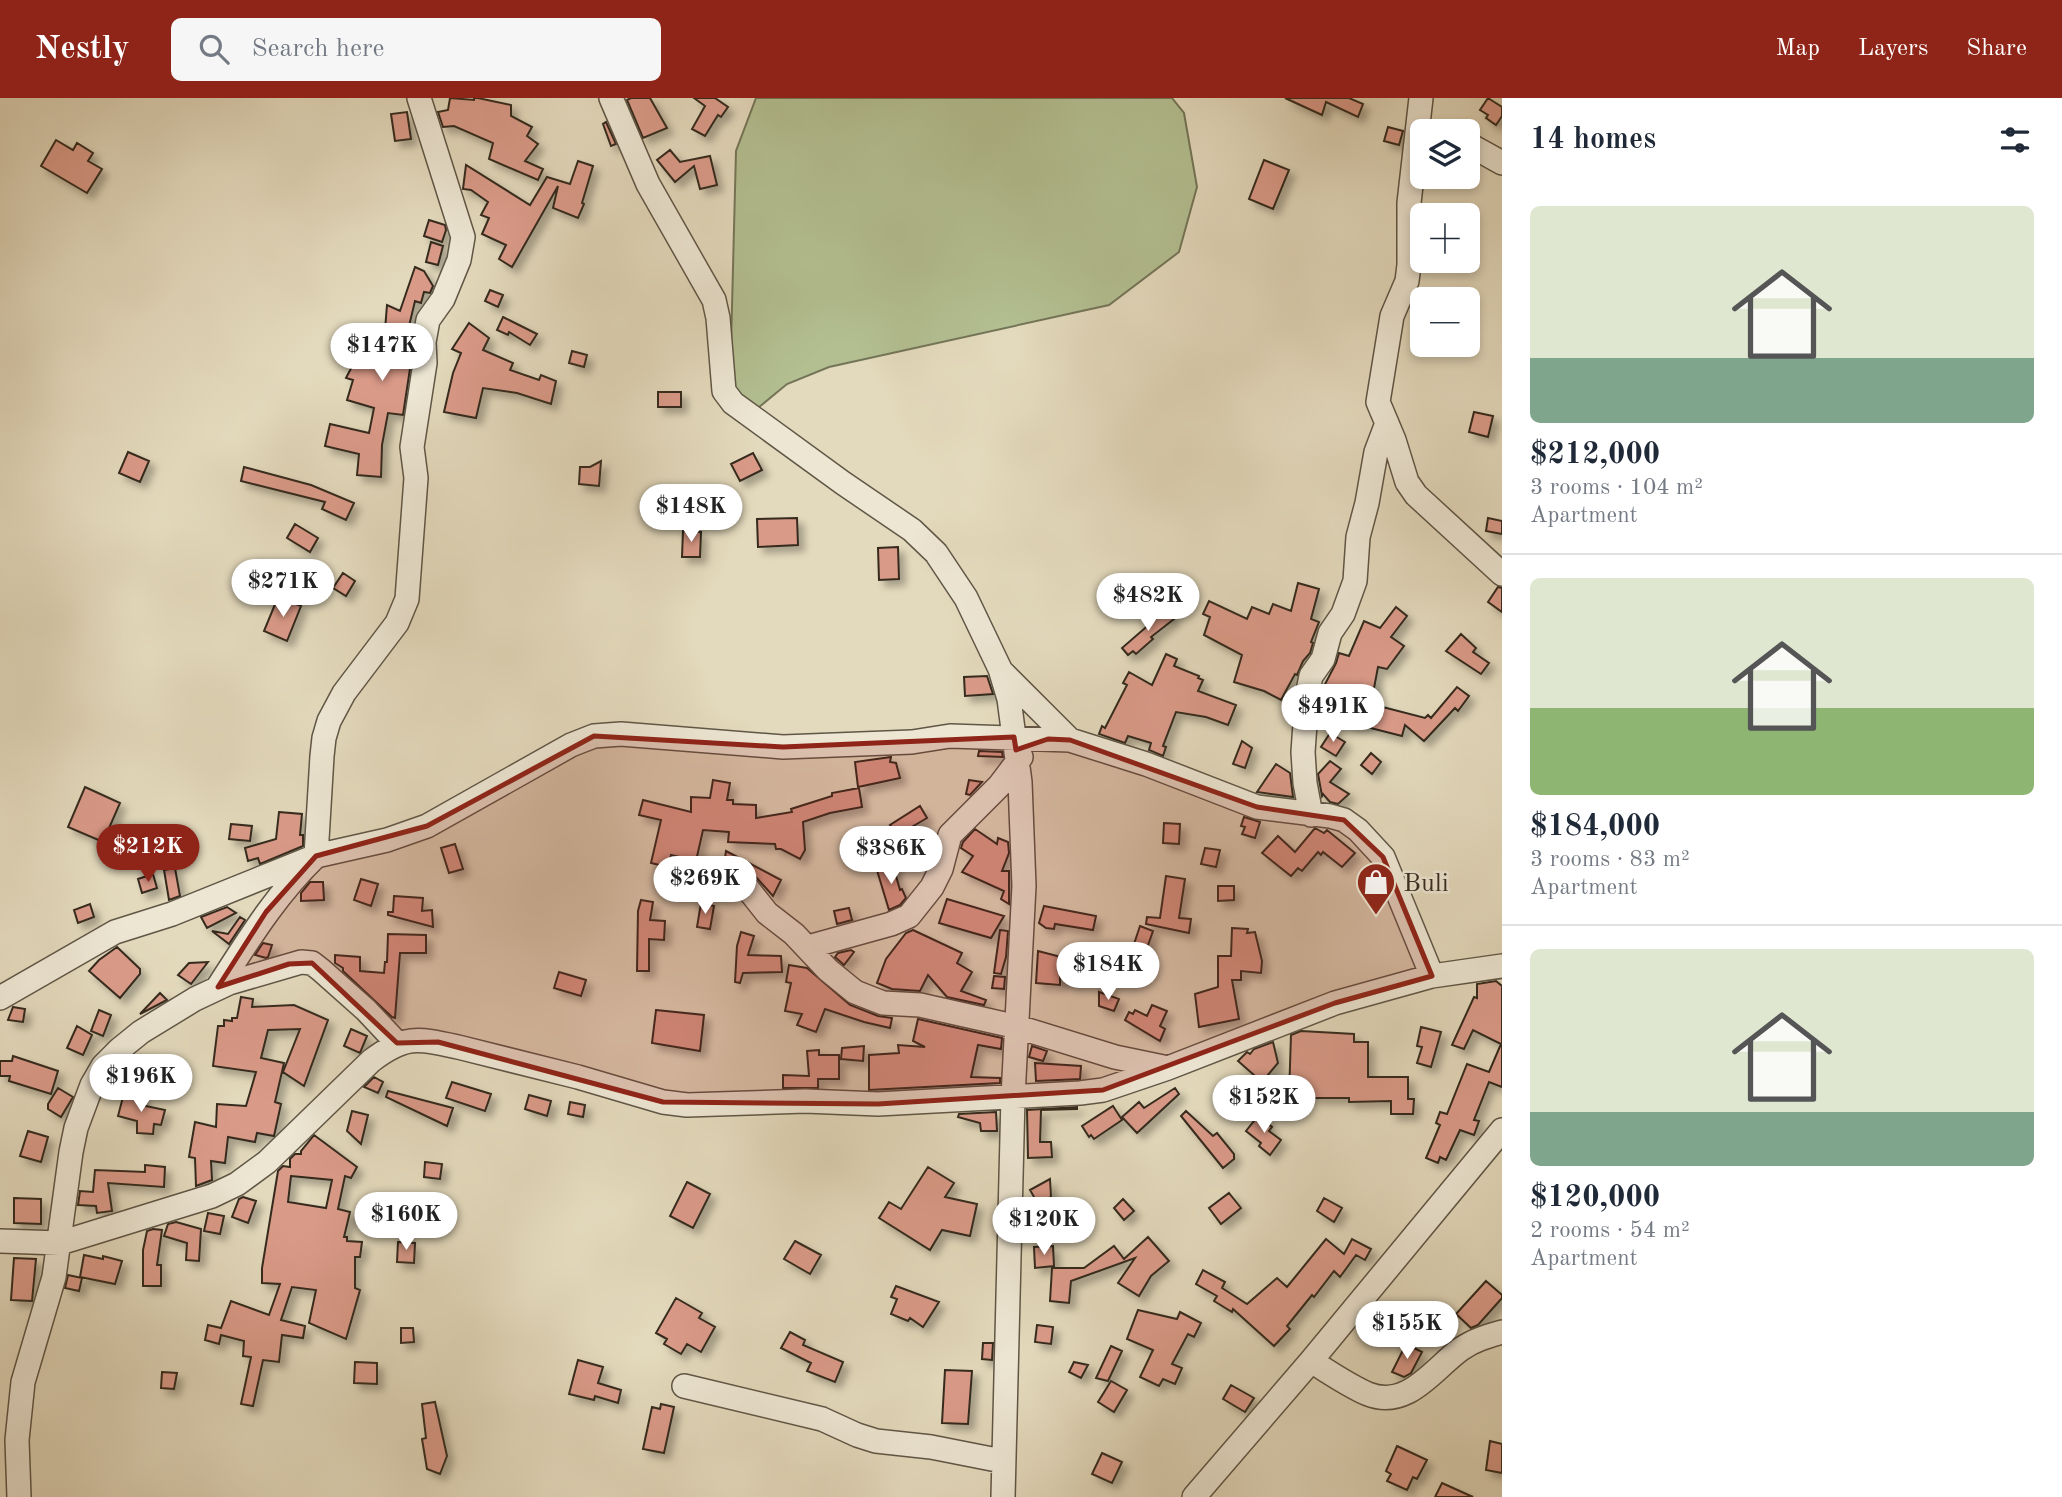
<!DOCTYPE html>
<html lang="en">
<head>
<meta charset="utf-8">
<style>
  body { margin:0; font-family:"Old Standard TT",serif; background:#f6f6f7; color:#1f2937; height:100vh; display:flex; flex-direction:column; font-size:26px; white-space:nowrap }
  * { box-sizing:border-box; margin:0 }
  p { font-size:23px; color:#747a83 }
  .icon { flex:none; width:38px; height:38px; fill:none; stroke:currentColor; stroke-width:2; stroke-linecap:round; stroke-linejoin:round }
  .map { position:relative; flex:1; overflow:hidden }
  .panel { display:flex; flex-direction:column; background:#fff; width:560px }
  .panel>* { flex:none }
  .fabs { position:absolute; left:1410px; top:21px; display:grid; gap:14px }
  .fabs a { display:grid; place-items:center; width:70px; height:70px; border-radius:10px; background:#fff; box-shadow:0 4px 10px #0003; font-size:35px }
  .price { position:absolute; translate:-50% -60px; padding:0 16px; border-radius:24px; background:#fff; color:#222; font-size:23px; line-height:46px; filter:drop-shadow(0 2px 4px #0008) }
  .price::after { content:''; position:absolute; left:50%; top:42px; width:21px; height:16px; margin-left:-10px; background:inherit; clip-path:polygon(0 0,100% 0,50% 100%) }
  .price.active { background:#8f2418; color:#fff }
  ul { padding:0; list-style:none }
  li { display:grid; align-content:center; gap:14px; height:371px; padding:0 28px }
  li+li { border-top:2px solid #e0e1e3 }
  li span { display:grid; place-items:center; height:217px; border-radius:10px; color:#555 }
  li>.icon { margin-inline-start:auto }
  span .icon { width:126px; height:126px; fill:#fffc; stroke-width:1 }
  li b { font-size:30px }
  h2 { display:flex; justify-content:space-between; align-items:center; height:84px; padding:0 28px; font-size:30px }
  header { display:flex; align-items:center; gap:42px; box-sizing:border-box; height:98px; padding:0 35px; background:#8f2418; color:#fff }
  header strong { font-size:33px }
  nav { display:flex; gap:38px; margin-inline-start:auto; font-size:24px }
  .search { width:490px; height:63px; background:#f6f6f7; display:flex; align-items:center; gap:18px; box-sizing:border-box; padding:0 24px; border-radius:10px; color:#747a83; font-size:26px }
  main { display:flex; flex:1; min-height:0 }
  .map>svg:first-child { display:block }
</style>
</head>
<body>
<header>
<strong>Nestly</strong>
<div class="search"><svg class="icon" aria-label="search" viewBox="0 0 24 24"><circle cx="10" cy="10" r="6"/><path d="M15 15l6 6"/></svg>Search here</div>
<nav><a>Map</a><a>Layers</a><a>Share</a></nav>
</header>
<main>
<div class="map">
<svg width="1502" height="1399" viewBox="0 0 1502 1399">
  <defs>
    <filter id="shadow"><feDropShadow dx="6" dy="6" stdDeviation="3.5" flood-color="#0004"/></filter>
  </defs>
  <rect width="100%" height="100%" fill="#e3d9bc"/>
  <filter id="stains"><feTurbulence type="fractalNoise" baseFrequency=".00286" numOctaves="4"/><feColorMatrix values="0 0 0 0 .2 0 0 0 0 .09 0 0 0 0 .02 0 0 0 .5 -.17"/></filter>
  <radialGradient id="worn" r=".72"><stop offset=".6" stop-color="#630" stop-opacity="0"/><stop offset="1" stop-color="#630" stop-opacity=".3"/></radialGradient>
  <path fill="#b3bf91" stroke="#747558" stroke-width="2" d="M756 0H1172L1184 15 1197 89 1179 154 1109 207 829 269 787 286 753 314 730 287 736 53Z"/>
  <path fill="#da9a88" stroke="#352b1f" stroke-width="2" fill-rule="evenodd" filter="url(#shadow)" d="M450 0 474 2V0H478L511 7V18L532 29 527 38 538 46 525 63 543 71 538 82 489 61 493 45 454 28 443 29 438 14 448 12Z
    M631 0H650L667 30 643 40 627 2Z
    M694 0H715L728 9 721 19 718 17 705 38 692 31 705 8Z
    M1285 0H1349L1363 6 1358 19 1326 4 1322 17Z
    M1488 0 1502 9V18L1496 27 1486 20 1488 17 1480 12Z
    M407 14 411 41 395 43 391 16Z
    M606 24 616 46 611 48 603 26Z
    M1388 29 1403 33 1399 47 1384 43Z
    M56 42 73 52 77 45 93 55 88 63 102 71 87 95 41 68Z
    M670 52 680 64 710 58 717 87 700 91 694 68 675 84 657 62Z
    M1264 62 1289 72 1273 111 1249 101Z
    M578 63 593 68 582 105 584 106 578 120 553 110 558 88 512 169 499 161 506 147 482 136 489 120 481 117 488 104 471 92 463 91 466 67 530 107 547 79 570 86Z
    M429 122 445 127 446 132 442 144 424 138Z
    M431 144 443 148 438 167 426 164Z
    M415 169 424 173 433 188 430 195 424 194 421 205 415 203 409 228 412 229 410 245 411 264 403 317 388 315 382 347 381 379 357 377 359 356 325 348 330 326 369 335 374 310 347 302 353 282 346 280 358 257 382 269 387 207 400 213Z
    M490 192 503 197 498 209 485 203Z
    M503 219 537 236 530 247 509 234 508 237 497 232Z
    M469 225 489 240 483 252 513 265 510 272 539 282 541 277 556 283 551 306 517 295 483 290 476 320 444 314 453 275 461 255 452 251Z
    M572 253 587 257 584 269 569 265Z
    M658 294H681V309H658Z
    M1474 314 1493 318 1488 339 1469 334Z
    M128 354 149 363 140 384 119 375Z
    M753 355 762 372 740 383 731 366Z
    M601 363 599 388 579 386 580 369H590Z
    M244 369 311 387 354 405 346 422 322 411 325 404 241 383Z
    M797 420 798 447 758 449 757 421Z
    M1488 420 1502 423V436L1486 433Z
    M295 426 318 440 310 454 287 440Z
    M683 433 701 434 700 459H682Z
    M898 449 899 481 879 482 878 450Z
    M343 475 355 483 346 498 333 490Z
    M1298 485 1319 491 1311 521 1319 524 1311 544 1313 545 1310 555 1303 563 1297 577 1295 576 1281 602 1264 593 1234 584 1242 557 1204 537 1210 519 1203 516 1209 503 1247 521 1252 509 1269 516 1273 506 1291 513Z
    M1498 489 1502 490V514L1488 504Z
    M278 499 301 508 287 543 264 533Z
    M1396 509 1407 518 1391 539 1404 548 1387 571 1378 569 1371 606 1425 620 1428 617 1431 620 1457 589 1469 598 1458 613 1455 610 1424 643 1405 627 1402 638 1347 624 1350 615 1321 602 1323 590 1336 565 1339 555 1349 558 1364 523 1380 530Z
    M1167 511 1174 521 1151 539 1153 541 1136 556 1133 553 1128 557 1122 550Z
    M1461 536 1476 550 1473 554 1489 565 1481 576 1446 553Z
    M1166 556 1177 561 1174 568 1199 578 1198 580 1203 582 1198 593 1236 607 1228 627 1206 619 1176 614 1163 648 1166 649 1163 658 1149 652 1151 645 1128 638 1125 645 1099 636 1102 628 1105 630 1127 587 1123 585 1129 574 1152 587Z
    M987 578 993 596 965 598 964 579Z
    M1330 635 1345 644 1336 658 1321 649Z
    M1242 643 1252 650 1245 670 1233 666Z
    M979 653 1002 654 1003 659 978 658Z
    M1371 655 1381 664 1372 676 1361 667Z
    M891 659 890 664 896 665 900 680 858 689 855 664Z
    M1330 663 1341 671 1330 684 1349 696 1338 706 1330 704 1323 696 1322 698 1318 676Z
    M1276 666 1290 675 1293 699 1257 694Z
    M713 682 730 685 727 702H733V706L756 707V720L792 714 791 711 832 698V695L859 690 862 709 830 715 803 724 805 752 800 761 781 751H776L775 746 728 744 729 734 703 732 696 763 671 757 668 769 651 765 661 722 639 717 643 702 691 714V699L710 700Z
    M969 682 982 684 970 697 966 696Z
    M85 689 120 705 103 744 68 729Z
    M920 708 927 720 898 737 890 727Z
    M279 714 302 716 300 737H303V748L260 766 258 760 248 763 245 750 276 741Z
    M1244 719 1260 724 1255 740 1242 736 1245 729 1241 728Z
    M1164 725 1180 726 1179 746 1163 745Z
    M231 726 252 728 250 743 229 741Z
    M1315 730 1324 735 1327 732 1355 755 1342 769 1323 754 1321 757 1318 754 1302 773 1298 770 1291 778 1262 755 1278 738 1295 754Z
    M975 731 997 746 998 740 1008 744 1009 755 1002 773H1009V806L1001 801 1004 793 962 774 973 758 961 750 963 744Z
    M455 746 463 771 449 775 441 750Z
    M1205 750 1220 752 1216 769 1201 766Z
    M726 753 781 782 773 798 756 779 743 772 735 770 723 774Z
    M892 764 900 792 902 791 906 800 900 807 889 812 876 769Z
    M175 770 180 798 169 802 164 772Z
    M153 776 157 790 142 795 138 781Z
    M1166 778 1185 781 1179 820 1191 821 1189 835 1146 826 1147 819 1160 820Z
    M361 781 378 786 371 808 354 802Z
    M310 784H323L324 802 301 803V795Z
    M1218 788H1234V802L1218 803Z
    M394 798 423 800 422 813 432 812 433 829 388 817V814H393Z
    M947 801 1004 818 991 840 939 825Z
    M641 802 653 804 650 822 665 823 664 842 649 841V873H637L638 813Z
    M701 805 714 808 710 831 697 829Z
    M90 806 94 819 78 825 74 812Z
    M1044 808 1096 818 1093 832 1055 826 1054 831 1046 830 1039 825Z
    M227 809 236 815 207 830 201 819Z
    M849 810 852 822 837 826 834 813Z
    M240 819 245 822 229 846 212 833 228 836Z
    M1140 828 1153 833 1147 850 1134 846Z
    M1232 830 1248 831 1247 835 1255 834 1262 863 1261 875 1241 873V882H1232L1239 921 1199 929 1195 896 1218 889V858H1231Z
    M913 832 962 855 957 865 972 874 961 893 986 902 984 907 947 899 928 877 920 893 892 891 877 885 886 861 906 835Z
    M1000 832 1008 833 1006 859 1001 876 994 875Z
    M741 834 754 838 748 857 781 858 782 874 743 875 740 885 735 884 737 848Z
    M388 836 426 837V855H400L395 920 392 919 343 873V870L335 865V857L360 859V873L384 875 385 864H387Z
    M263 845 272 847 268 859 266 860 255 857Z
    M117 849 140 871V876L120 900 89 873 99 862Z
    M851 852 854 854 844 867 835 859 838 855Z
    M1038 853 1080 864 1075 882 1060 879V887L1036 885Z
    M208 864 191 886 178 877 189 865Z
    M789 867 807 870 850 907 878 918 892 920 890 930 864 924 825 911 816 934 797 927 802 916 785 913 791 885 786 884Z
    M559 874 586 882 581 898 554 890Z
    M994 878 1005 879 1004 891 992 890Z
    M1496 883 1502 888V989L1489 984 1474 1022 1479 1023 1474 1037 1460 1032 1446 1062 1440 1059 1438 1065 1426 1060 1440 1027 1436 1025 1440 1014 1447 1016 1467 966 1489 974 1501 946 1473 932 1464 951 1452 947 1474 899 1477 900V886Z
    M1099 894 1119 901 1114 913 1099 908Z
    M160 895 167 902 140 916Z
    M241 899 253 901 252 909 294 907 328 922 304 988 283 974 300 931 268 932 261 960 284 965 275 1004 281 1006 274 1038 257 1035 255 1044 228 1039 225 1065 211 1063 212 1082 196 1088 195 1060 189 1059 195 1024 216 1029 217 1006 246 1008 256 974 213 968 218 928H224V922L232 923V920H237Z
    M1152 907 1167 913 1160 928 1165 931 1160 943 1125 922 1129 914 1133 916 1135 912 1147 918Z
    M13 909 25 911 23 924 8 922Z
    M99 912 111 917 103 938 91 933Z
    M656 912 704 917 700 953 652 945Z
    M918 921 1002 940 1001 951 978 947 971 979 1000 980V985L869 992V957L899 955 898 947 925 949 913 943Z
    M77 928 92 937 83 957 67 950Z
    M1421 929 1441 934 1431 969 1417 965 1422 949 1417 948Z
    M351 931 367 938 360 955 344 948Z
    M1301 933 1354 936V944H1368V979H1408V1001H1414L1413 1016H1391V1003L1349 1004V1000H1314V996L1289 998 1291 937Z
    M1273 944 1278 965 1262 984 1238 963 1247 954 1250 956 1254 951Z
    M864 948 863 963 841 961 842 950Z
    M1032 948 1047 953 1043 963 1029 959Z
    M819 952V957H839V981H818V990H783V977L809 978 807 953Z
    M141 957 159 964 152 982 149 981 148 986 133 979Z
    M13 958 58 973 51 996 9 983 10 978H0V963H12Z
    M1035 965 1081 968 1080 981 1036 983Z
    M374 979 383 984 378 995 364 989Z
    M452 984 491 996 485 1013 446 1000Z
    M58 990 73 999 61 1019 48 1011V1006Z
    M1175 990 1179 996 1137 1035 1122 1019 1139 1004 1144 1010Z
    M388 993 453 1010 447 1028 386 999Z
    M124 995 143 1002 141 1007 165 1012 161 1027 154 1026 153 1036 137 1035V1023L118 1018Z
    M529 997 551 1003 547 1018 525 1011Z
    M570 1004 585 1007 583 1019 568 1016Z
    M1113 1008 1122 1022 1094 1041 1091 1037 1089 1039 1082 1028Z
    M1077 1009V1011L1041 1012 1040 1044H1051L1052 1059 1028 1060 1027 1012Z
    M352 1013 368 1017 361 1046 347 1033Z
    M1186 1013 1213 1038 1217 1035 1234 1056V1061L1223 1070 1181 1018Z
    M996 1014 997 1033H981L980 1025 958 1019 959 1016Z
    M1258 1018 1272 1029 1269 1033 1281 1042 1270 1057 1259 1048 1261 1045 1246 1033Z
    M28 1033 48 1039 41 1064 20 1058Z
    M314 1037 357 1069 351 1080 345 1078 338 1111 350 1114 344 1139H347V1143L362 1144 360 1159H355V1190L360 1192 346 1241 309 1225 316 1192 292 1189 281 1222 305 1228 303 1240 282 1237 279 1264 263 1262 253 1308 241 1306 251 1259 243 1258 244 1243 221 1237 219 1246 205 1242 208 1227 221 1230 231 1203 269 1217 280 1186 262 1185V1170L278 1073 283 1068 290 1069V1061L295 1056H301V1053ZM291 1078 332 1082 326 1110 288 1104Z
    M425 1064 442 1066 440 1081 424 1079Z
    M145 1067 165 1069 164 1089 108 1085 112 1113 97 1115 96 1108 78 1107 80 1093 93 1094 95 1072 145 1074Z
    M928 1069 954 1085 945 1099 977 1106 970 1138 942 1132 930 1152 879 1120 889 1104 901 1111Z
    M1050 1081 1051 1099 1038 1106 1030 1092Z
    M687 1084 710 1096 693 1130 670 1118Z
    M1229 1095 1241 1110 1221 1126 1209 1110Z
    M243 1099 256 1103 248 1125 232 1119 239 1101Z
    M14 1100 41 1101V1126L14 1125Z
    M1324 1100 1342 1110 1334 1124 1317 1113Z
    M1123 1101 1134 1113 1124 1122 1114 1110Z
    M208 1115 224 1118 220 1136 204 1133Z
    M176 1124 201 1131 199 1163 186 1162 187 1145 164 1138 168 1126Z
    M153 1131 162 1132 157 1167H161V1188H143V1152L147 1133Z
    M1148 1139 1169 1163 1151 1178 1139 1198 1118 1185 1135 1160 1071 1183 1069 1205 1050 1203 1052 1170H1084L1114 1148 1124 1161Z
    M1326 1141 1344 1156 1352 1141 1371 1151 1365 1162 1356 1157 1340 1179 1334 1173 1314 1199 1312 1197 1287 1228 1290 1231 1274 1248 1233 1211 1232 1214 1214 1203 1217 1198 1196 1186 1203 1172 1225 1184 1222 1190 1247 1206 1277 1180 1287 1189Z
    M795 1143 821 1157 810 1176 784 1161Z
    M398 1144 415 1145 414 1165 397 1164Z
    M1053 1148 1054 1168 1035 1170 1034 1149Z
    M84 1157 103 1161V1158L122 1163 115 1186 80 1179Z
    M14 1160 36 1161 32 1203 11 1202Z
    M68 1177 82 1180 79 1193 65 1190Z
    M1486 1183 1502 1197V1200L1478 1227 1471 1230 1456 1216Z
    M896 1188 939 1204 923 1229 910 1220 908 1223 891 1216 897 1201 891 1199Z
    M676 1200 702 1215 699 1220 715 1229 701 1254 687 1246 681 1256 664 1246 667 1241 656 1235Z
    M1138 1212 1177 1221 1180 1214 1201 1225 1194 1239 1188 1236 1172 1266 1182 1270 1175 1286 1163 1281 1159 1288 1140 1279 1153 1252 1127 1241Z
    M1037 1227 1053 1229 1051 1246 1035 1244Z
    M401 1230H413L414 1244 401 1245Z
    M790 1234 805 1242 803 1247 843 1264 835 1284 807 1273 811 1265 781 1250Z
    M983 1245H993L992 1262 982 1261Z
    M1406 1246 1422 1254 1411 1275 1404 1279 1392 1274Z
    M1111 1248 1122 1253 1108 1283 1096 1280Z
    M578 1262 603 1269 598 1285 621 1292 618 1305 595 1298 594 1302 569 1296Z
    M355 1264 377 1265V1286L354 1285Z
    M1074 1264 1088 1267 1081 1280 1069 1274Z
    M945 1272 972 1273 968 1326 942 1325Z
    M162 1274 177 1275 174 1291 161 1290Z
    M1111 1283 1127 1292 1114 1314 1098 1304Z
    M1231 1287 1254 1300 1245 1314 1223 1301Z
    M435 1304 447 1358 440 1376 427 1371 422 1341 426 1340 422 1306Z
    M661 1306 674 1309 664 1355 643 1351 652 1309 660 1311Z
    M1490 1343 1502 1346V1375L1486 1372Z
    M1397 1348 1427 1362 1417 1381 1413 1379 1407 1392 1387 1383 1391 1376 1386 1373Z
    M1102 1355 1122 1364 1112 1385 1092 1376Z
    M1442 1385 1473 1399H1435Z"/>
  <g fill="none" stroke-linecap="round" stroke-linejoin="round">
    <g stroke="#605646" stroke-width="26">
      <path id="minor" d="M611 0 648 86 714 202 718 220 724 293 733 305 843 385 912 432 936 455 966 500 1000 571 1009 601 1020 684 1024 788 1013 999 1003 1399
        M1421 0 1409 105V167L1407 183 1392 218 1378 304 1394 342 1407 384 1416 397 1502 476
        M1468 46 1502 65
        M1002 574 1070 642 1146 666 1257 709 1330 718 1344 722 1358 732 1383 759 1432 878
        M1311 717 1305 685 1303 654 1307 598 1311 578 1323 561 1330 535 1343 516 1355 483 1358 439 1367 405 1376 354 1387 325
        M736 784 748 791 767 815 794 836 828 872 855 894 883 905 920 907 1018 929 1115 959 1168 970
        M808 849 891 826 909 818 932 789 941 771 950 737 999 688 1021 659
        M218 889C249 841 275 798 316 758L322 658 324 640 329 623 344 595 397 525 407 501 416 380 412 349 425 265 424 244 428 222 443 201 459 162 463 139 419 0
        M0 900 115 834 172 816 316 758 387 742 427 728 571 647 594 638 621 636 783 649 912 644 950 638 1070 642
        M0 1143 60 1145 212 1098 237 1086 267 1064 371 963C405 937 417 940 458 949L578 979 663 1004 687 1007 805 1003 878 1006 1080 995 1103 992 1168 970 1335 905 1432 878 1502 868
        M1311 1263C1329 1274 1349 1288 1368 1296 1408 1312 1434 1270 1461 1251 1474 1242 1488 1238 1502 1234
        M684 1288 822 1321 857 1337 876 1343 931 1349 1002 1363
        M19 1399 17 1342 23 1284 54 1179 71 1054 76 1030 92 987 103 968 120 951 141 934 195 901 229 885 301 864 312 865 321 872 366 912 397 945
        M1194 1399 1311 1263 1502 1032"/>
    </g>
    <use href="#minor" stroke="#ede6d3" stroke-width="23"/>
  </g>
  <path fill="#8f2418" fill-opacity="0.2" stroke="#8f2418" stroke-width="5" stroke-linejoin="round" d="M594 638 783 649 1014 639 1016 652 1048 641 1070 642 1257 709 1344 722 1383 759 1432 878 1335 905 1103 992 878 1006 663 1004 438 944 397 945 312 865 289 866 218 889 266 814 316 758 427 728Z"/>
  <defs>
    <g id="shop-pin" transform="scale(2.0125)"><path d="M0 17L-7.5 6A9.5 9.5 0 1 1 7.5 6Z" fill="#8f2418" stroke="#ede6d3"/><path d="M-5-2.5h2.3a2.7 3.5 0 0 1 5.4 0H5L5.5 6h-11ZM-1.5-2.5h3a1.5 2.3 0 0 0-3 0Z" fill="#fff"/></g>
  </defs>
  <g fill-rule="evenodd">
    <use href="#shop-pin" x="1376" y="784"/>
  </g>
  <g text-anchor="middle" stroke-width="5" stroke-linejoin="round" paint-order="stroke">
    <g font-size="26" fill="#352b1f" stroke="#ede6d3" text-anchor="start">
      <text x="1403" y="793">Buli</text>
    </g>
  </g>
  <rect width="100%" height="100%" filter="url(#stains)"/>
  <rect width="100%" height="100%" fill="url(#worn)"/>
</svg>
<div class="fabs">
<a><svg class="icon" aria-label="layers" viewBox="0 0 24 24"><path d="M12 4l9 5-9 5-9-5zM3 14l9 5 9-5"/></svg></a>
<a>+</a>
<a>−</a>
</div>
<b class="price" style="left:382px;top:285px">$147K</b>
<b class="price" style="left:691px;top:446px">$148K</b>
<b class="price" style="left:283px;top:521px">$271K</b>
<b class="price" style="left:1148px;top:535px">$482K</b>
<b class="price" style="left:1333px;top:646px">$491K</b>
<b class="price active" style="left:148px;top:786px">$212K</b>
<b class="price" style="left:891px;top:788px">$386K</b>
<b class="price" style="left:705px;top:818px">$269K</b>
<b class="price" style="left:1108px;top:904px">$184K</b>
<b class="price" style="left:141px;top:1016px">$196K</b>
<b class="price" style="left:1264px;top:1037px">$152K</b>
<b class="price" style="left:406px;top:1154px">$160K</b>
<b class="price" style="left:1044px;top:1159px">$120K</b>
<b class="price" style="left:1407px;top:1263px">$155K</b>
</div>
<section class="panel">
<h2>14 homes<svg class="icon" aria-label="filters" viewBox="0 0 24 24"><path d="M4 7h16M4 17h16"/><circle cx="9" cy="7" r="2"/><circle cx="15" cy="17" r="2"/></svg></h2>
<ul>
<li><span style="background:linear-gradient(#dfe7d0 70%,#7fa58c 0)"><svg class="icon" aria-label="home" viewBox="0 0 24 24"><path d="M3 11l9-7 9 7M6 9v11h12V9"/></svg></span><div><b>$212,000</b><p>3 rooms · 104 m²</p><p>Apartment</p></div></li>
<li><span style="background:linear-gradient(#dfe7d0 60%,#8fb573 0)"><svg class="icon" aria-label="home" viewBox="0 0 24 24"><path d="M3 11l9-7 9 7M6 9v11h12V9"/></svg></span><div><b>$184,000</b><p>3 rooms · 83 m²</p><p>Apartment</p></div></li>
<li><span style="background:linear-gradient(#dfe7d0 75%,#7fa58c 0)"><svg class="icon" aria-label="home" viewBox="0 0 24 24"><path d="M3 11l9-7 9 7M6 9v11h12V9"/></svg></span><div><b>$120,000</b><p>2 rooms · 54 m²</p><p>Apartment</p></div></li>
</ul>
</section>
</main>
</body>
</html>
